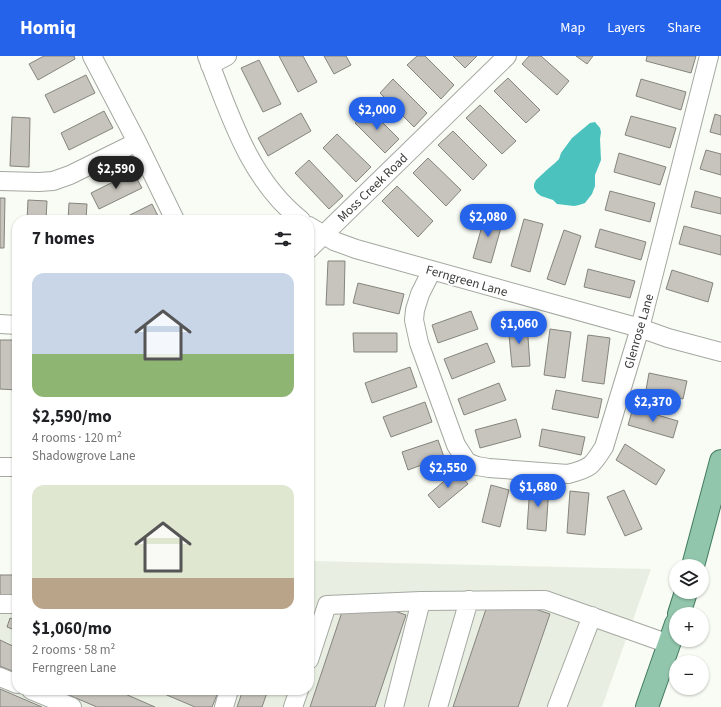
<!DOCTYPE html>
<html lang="en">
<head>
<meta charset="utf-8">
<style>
  body { margin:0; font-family:"Source Sans 3",sans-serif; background:#f6f6f6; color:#202124; height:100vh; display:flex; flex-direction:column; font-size:15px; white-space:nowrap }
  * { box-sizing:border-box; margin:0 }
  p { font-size:13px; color:#757577 }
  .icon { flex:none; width:22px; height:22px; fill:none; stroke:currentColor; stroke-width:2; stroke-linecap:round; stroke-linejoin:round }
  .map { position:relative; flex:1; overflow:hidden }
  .sheet { position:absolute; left:12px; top:159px; width:302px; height:480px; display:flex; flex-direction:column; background:#fff; border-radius:16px; box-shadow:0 1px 3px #0004 }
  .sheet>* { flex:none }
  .tools { position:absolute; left:669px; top:503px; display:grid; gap:8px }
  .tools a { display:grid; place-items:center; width:40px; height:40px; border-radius:50%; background:#fff; box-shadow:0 1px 3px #0004; font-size:20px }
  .price { position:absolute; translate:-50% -34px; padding:0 9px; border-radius:14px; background:#2563eb; color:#fff; font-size:13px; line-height:26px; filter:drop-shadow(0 1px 2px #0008) }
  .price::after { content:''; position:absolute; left:50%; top:24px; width:12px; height:9px; margin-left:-6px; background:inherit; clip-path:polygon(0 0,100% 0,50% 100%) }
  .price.current { background:#222; color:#fff }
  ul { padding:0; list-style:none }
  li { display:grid; align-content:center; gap:8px; height:212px; padding:0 20px }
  li span { display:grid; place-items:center; height:124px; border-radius:12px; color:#555 }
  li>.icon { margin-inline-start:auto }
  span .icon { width:72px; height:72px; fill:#fffc; stroke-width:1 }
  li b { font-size:17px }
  h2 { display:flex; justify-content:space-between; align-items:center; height:48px; padding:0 20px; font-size:17px }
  header { display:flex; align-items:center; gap:24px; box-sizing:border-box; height:56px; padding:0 20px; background:#2563eb; color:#fff }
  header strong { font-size:19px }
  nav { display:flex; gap:22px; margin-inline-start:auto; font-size:14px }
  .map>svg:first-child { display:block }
</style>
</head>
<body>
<header>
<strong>Homiq</strong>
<nav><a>Map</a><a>Layers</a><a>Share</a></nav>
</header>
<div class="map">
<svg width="721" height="651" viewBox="0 0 721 651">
  <rect width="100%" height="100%" fill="#f8fcf4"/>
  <path fill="#e8efe2" d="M311 505 651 513 602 651H0V519H17V634H309V513Z"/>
  <path fill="#4cc2be" d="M595 66 600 72 601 76 600 83 601 104 595 119V130L592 138 585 147 579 149 574 150 557 148 553 144 541 140 537 137 534 132V128L536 124 549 112 555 107 559 103 561 97 572 82 590 67Z"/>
  <path fill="#c6c4bc" stroke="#85847d" d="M44 0H74L75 3 38 24 29 8Z
    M279 0H303L317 26 298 36Z
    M324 0H346L351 9 334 18Z
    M417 0H425L454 29 441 43 407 9Z
    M453 0H477L465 12Z
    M529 0H541L569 25 557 39 522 8Z
    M576 0H593L587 8Z
    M647 0H696L691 17 646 5Z
    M259 4 281 48 263 56 241 12Z
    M86 19 95 37 54 57 45 39Z
    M508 22 540 54 526 67 494 35Z
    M393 23 427 57 414 71 380 37Z
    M641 23 686 36 681 54 636 40Z
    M480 49 516 85 502 98 466 62Z
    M369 53 399 83 385 97 355 67Z
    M104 55 113 72 69 94 61 77Z
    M301 57 311 75 268 100 258 82Z
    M715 58 721 60V79L710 76Z
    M631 60 676 72 670 92 625 79Z
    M12 61 30 62 29 111 10 110Z
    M453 75 487 109 473 124 438 89Z
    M337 78 371 111 356 126 323 92Z
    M706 94 721 98V119L700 113Z
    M619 97 666 111 660 129 614 116Z
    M428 102 461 134 446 150 413 117Z
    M309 104 343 140 329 153 295 117Z
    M133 116 142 132 99 153 91 137Z
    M397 130 433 165 418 181 382 145Z
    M610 135 655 147 650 166 605 154Z
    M695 135 721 142V158L691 151Z
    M0 142H5L4 192H0Z
    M28 144 47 145 46 164H27Z
    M69 147 87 148 86 164H68Z
    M152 148 160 164H120Z
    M486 156 504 161 491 207 473 202Z
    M524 163 543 168 530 216 511 210Z
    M684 170 721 180V199L679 188Z
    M600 173 646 186 641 204 595 191Z
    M564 174 581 180 565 229 547 223Z
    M16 201H17V253H15Z
    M328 205H345L344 249H326Z
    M588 213 635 225 630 242 584 231Z
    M672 214 713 227 708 246 666 233Z
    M358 227 404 238 399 258 353 247Z
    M471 255 478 273 438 287 432 269Z
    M527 267 530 310 512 311 508 268Z
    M550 273 571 276 565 322 544 319Z
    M353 277H397V296H354Z
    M588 279 610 282 604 328 582 325Z
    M0 284H17V334L0 333Z
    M487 287 495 306 452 323 444 303Z
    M410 311 417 331 372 347 365 327Z
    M649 317 687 325 683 343 646 334Z
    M499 327 506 344 464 359 458 343Z
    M556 334 602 343 598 362 552 353Z
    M425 346 432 366 391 381 383 361Z
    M633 352 678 365 673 382 628 369Z
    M17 356V396H16Z
    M516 363 521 381 480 392 475 374Z
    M542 373 585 381 581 399 539 390Z
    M438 384 444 401 408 414 402 396Z
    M625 388 665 414 656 429 616 404Z
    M457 414 468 428 439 452 428 439Z
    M17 428V476H16Z
    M491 429 509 434 500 471 482 466Z
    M530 430 549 431 546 475 527 473Z
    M624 434 642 473 625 480 607 441Z
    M570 435 589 437 585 479 567 477Z
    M0 519H17V539H0Z
    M532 552 550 558 518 651H453L486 553Z
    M392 554 406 559 375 651H310L342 556Z
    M10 562 17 565V575L7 571Z
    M0 584 17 592V617L0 610Z
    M0 633 42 651H0Z
    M57 634H116L155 651H97Z
    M155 634H219L212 651H195Z
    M243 634H268L262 651H237Z"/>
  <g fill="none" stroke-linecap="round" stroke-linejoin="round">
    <g stroke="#a4a8a1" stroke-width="20">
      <path id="minor" d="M92 0 137 86 175 164
        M207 0C230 59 249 123 301 164
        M210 9 227 0
        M0 125 39 126 53 125 70 119 137 86
        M309 170 334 185 356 193 640 272 668 282 721 296
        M309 193 507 0
        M432 214 420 238 415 254 414 264 419 287 456 389 467 406 477 410 489 412 568 418C591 412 592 410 604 391L640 272 709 0
        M0 268 17 269
        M0 411H17
        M0 548H17
        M309 604 327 549 421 545 545 544 669 588
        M0 621 17 628
        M31 634 72 651
        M224 651 229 634
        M293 651 299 634
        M394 651 421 545
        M438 651 469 544
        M557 651 592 560"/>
    </g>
    <g stroke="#427b5f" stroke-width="24">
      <path id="major" d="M693 510 721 405
        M679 558 686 536
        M647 651 676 568"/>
    </g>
    <use href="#minor" stroke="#fff" stroke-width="18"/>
    <use href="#major" stroke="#91c5ac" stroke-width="22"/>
  </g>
  <g text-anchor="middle" stroke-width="4" stroke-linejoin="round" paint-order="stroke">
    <g font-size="13" fill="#393b38" stroke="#fff">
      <text transform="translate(372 131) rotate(-44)" y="5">Moss Creek Road</text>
      <text transform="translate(467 224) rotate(16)" y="5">Ferngreen Lane</text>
      <text transform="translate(638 275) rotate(-74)" y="5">Glenrose Lane</text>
    </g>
  </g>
</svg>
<div class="tools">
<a><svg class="icon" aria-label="layers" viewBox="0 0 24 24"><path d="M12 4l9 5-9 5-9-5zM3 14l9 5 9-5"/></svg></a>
<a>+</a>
<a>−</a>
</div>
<b class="price" style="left:377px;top:75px">$2,000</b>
<b class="price current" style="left:116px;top:134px">$2,590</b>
<b class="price" style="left:488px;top:182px">$2,080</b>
<b class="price" style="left:519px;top:289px">$1,060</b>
<b class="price" style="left:653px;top:367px">$2,370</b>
<b class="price" style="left:448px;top:433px">$2,550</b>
<b class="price" style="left:538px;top:452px">$1,680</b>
<section class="sheet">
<h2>7 homes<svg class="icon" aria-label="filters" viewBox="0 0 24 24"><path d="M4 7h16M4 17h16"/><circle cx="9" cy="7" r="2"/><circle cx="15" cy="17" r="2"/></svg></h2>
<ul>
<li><span style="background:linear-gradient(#c9d6e8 65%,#8fb573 0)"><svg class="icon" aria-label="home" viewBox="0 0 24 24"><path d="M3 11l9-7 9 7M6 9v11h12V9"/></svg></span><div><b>$2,590/mo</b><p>4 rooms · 120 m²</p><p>Shadowgrove Lane</p></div></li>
<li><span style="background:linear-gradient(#dfe7d0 75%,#b9a48a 0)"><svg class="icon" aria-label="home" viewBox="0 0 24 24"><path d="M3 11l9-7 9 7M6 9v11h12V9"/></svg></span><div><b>$1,060/mo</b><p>2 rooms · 58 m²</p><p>Ferngreen Lane</p></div></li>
</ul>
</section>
</div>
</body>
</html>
